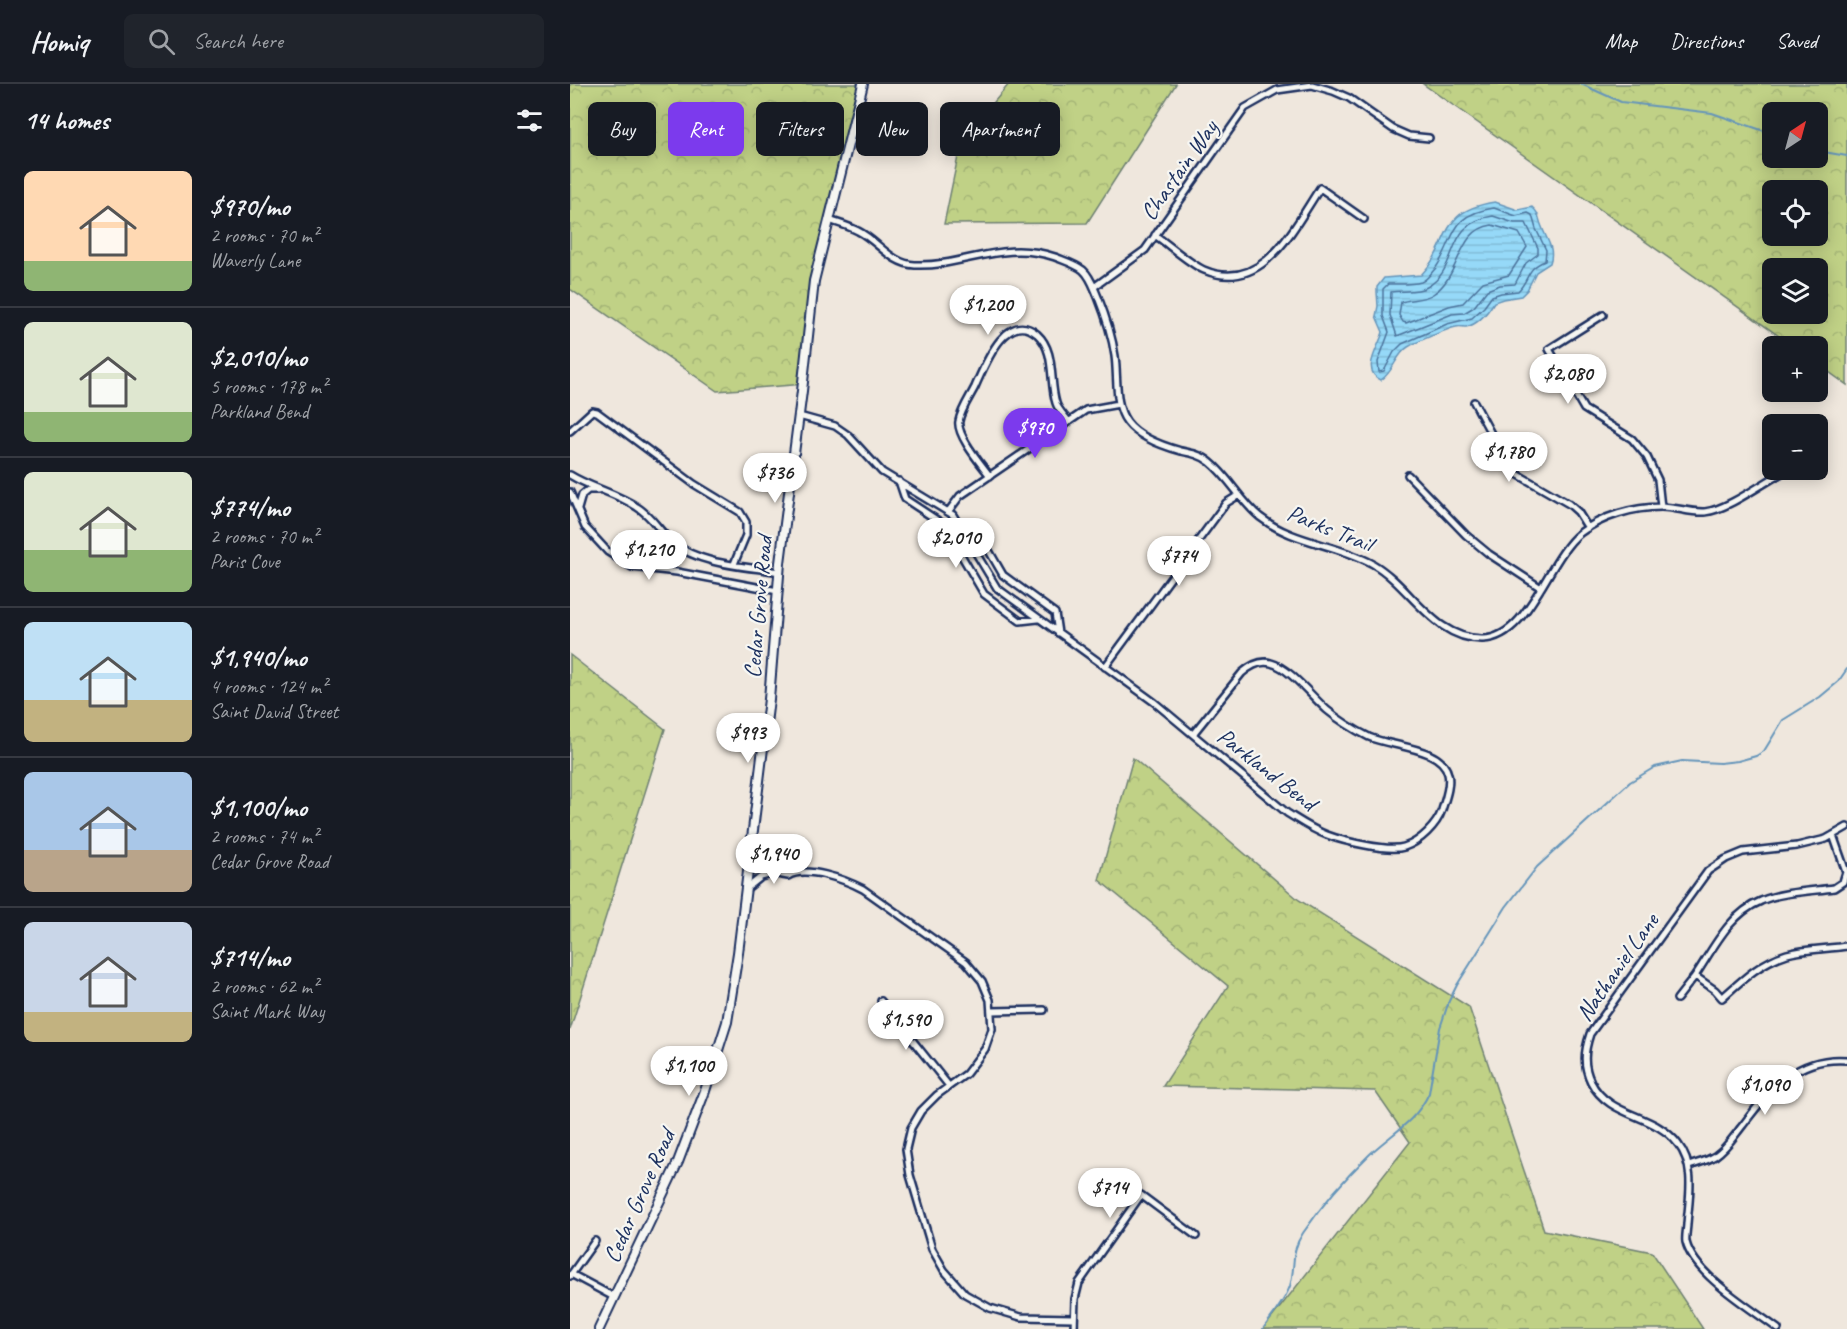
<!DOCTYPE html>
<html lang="en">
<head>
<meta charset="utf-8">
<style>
  body { margin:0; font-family:Caveat,sans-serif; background:#20242c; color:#f1f3f6; height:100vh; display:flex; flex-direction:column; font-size:22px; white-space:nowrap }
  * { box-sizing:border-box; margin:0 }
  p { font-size:20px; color:#9ea1a6 }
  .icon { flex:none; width:33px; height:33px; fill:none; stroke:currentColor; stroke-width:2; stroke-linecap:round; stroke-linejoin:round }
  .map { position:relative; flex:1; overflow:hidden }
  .panel { display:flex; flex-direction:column; background:#171b24; width:570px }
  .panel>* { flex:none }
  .guide { position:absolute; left:18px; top:18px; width:570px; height:54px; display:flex; gap:12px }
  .needle { width:39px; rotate:36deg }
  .buttons { position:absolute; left:1192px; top:18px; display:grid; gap:12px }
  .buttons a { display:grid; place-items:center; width:66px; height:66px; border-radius:9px; background:#171b24; box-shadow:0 3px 15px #0003; font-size:30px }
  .price { position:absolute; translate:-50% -51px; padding:0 14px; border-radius:21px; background:#fff; color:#222; font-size:20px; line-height:39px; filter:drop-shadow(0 2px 3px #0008) }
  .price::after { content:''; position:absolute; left:50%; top:36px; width:18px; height:14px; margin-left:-9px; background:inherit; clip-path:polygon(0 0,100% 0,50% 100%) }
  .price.on { background:#7c3aed; color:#fff }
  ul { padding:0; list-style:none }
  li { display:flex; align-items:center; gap:18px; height:150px; padding:0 24px }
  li+li { border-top:2px solid #363941 }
  li span { display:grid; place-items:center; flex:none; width:168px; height:120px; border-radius:9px; color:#555 }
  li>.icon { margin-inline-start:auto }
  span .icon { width:72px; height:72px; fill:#fffc; stroke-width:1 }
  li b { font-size:26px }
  h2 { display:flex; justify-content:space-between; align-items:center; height:72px; padding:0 24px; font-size:26px }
  .pill { padding:0 21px; border-radius:9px; background:#171b24; box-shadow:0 3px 15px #0003; font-size:21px; line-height:54px }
  .pill.on { background:#7c3aed; color:#fff }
  header { display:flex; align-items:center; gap:36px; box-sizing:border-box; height:84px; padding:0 30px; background:#171b24; border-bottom:2px solid #363941 }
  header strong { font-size:28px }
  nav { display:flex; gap:33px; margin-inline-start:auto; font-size:21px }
  .search { width:420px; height:54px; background:#20242c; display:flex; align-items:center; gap:15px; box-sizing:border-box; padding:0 21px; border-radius:9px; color:#9ea1a6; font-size:22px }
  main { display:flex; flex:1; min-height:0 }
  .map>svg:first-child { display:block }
</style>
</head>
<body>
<header>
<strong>Homiq</strong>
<div class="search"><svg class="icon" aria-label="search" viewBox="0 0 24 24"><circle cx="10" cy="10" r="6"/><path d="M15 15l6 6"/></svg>Search here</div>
<nav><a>Map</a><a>Directions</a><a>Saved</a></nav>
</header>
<main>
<section class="panel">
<h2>14 homes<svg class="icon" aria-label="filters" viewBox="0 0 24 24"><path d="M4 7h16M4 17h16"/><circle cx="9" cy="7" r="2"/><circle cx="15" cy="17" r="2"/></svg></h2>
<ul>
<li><span style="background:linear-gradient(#ffd9b3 75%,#8fb573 0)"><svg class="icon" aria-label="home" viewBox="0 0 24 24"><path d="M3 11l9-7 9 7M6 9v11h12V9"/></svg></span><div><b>$970/mo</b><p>2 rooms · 70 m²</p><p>Waverly Lane</p></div></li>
<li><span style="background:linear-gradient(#dfe7d0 75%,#8fb573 0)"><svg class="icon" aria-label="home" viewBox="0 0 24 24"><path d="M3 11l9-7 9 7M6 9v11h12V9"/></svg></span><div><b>$2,010/mo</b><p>5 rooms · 178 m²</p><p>Parkland Bend</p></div></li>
<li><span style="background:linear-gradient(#dfe7d0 65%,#8fb573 0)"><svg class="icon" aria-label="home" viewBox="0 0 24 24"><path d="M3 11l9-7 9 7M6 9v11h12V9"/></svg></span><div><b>$774/mo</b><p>2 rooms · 70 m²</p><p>Paris Cove</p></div></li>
<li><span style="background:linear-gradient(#bfe0f5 65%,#c2b280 0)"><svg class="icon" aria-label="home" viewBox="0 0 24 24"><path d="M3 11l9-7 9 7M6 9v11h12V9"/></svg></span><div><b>$1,940/mo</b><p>4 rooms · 124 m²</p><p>Saint David Street</p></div></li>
<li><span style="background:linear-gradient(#a9c7e8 65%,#b9a48a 0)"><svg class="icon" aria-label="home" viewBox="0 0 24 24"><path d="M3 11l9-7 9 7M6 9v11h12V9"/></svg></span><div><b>$1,100/mo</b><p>2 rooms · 74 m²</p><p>Cedar Grove Road</p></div></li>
<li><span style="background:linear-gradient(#c9d6e8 75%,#c2b280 0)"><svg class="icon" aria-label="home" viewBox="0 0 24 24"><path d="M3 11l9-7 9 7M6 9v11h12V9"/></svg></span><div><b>$714/mo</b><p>2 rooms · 62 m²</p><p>Saint Mark Way</p></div></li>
</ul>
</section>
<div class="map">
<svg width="1277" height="1245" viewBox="0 0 1277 1245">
  <defs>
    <pattern id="forest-crowns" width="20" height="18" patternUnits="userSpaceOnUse" patternTransform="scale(1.5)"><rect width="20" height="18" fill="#c0d186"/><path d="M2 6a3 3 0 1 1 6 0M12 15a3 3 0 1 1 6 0" fill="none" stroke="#a4b476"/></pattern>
    <pattern id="water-rules" width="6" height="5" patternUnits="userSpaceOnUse" patternTransform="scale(1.5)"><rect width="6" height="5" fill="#96d9f8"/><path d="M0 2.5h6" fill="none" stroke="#81bbd7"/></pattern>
  </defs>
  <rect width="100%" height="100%" fill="#efe7dd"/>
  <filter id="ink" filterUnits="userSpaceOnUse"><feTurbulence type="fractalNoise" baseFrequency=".0167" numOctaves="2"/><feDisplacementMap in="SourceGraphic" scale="12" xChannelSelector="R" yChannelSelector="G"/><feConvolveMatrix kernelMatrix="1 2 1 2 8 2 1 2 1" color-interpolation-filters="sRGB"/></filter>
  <g filter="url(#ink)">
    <path fill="url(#forest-crowns)" stroke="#6e8072" stroke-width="1.5" fill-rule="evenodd" d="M0 0H292L249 183 235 300 147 307 0 205Z
      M439 0H606L517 139 374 140 391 58Z
      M853 0H1277V301L1248 280V262H1223ZM1203 28H1248V74H1203ZM1203 106H1248V152H1203ZM1248 184V230H1203V184Z
      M0 571 95 645 0 946Z
      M563 674 729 816 899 923 974 1146 1082 1168 1133 1245H693L840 1058 805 1007 593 1002 658 902 529 796Z"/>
    <path fill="url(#water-rules)" stroke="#6595ba" stroke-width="1.5" d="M925 118 948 126 962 123C970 130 968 134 972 143 977 157 985 164 980 179L966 188 957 206 951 212 933 215 924 218C918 228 909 240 896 243 893 243 889 242 886 243 877 245 846 258 838 263 825 271 824 288 811 296 790 287 809 263 813 248L806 232 808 222 807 208V203L814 194 851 191C883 158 866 127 925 118Z"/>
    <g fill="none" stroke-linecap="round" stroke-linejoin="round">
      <path stroke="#4c739c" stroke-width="1.5" d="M924 124 946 132 958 129 962 131 966 145 976 166 975 177C956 184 960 195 948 207L931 209 922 212 914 223 902 234 877 240 832 260 824 268 814 287 809 288 808 278 819 248 813 232V205L818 200C829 200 841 201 851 198 857 196 861 189 865 185 887 154 877 131 924 124Z
        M923 132 944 139H956L968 164V170L956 179 945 200 930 201 917 206 904 223 894 229 882 230 827 252 820 231 821 208C832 206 847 209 857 203 891 184 873 139 923 132Z
        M922 141 949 149 957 163 939 191 913 198 893 219 879 222 836 239 833 238 829 231 831 218C841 215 854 216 863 210 892 191 886 146 922 141Z"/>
      <path stroke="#6595ba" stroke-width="2" d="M1011 0 1051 18 1142 29 1203 50
        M1248 67 1277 72
        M693 1245C702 1232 715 1217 720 1202 726 1181 720 1168 733 1149 752 1121 774 1095 799 1071 821 1050 846 1038 859 1009L870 944 879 917 887 901 936 823 967 783 1060 698 1085 683 1112 677 1150 679 1168 677 1186 672 1194 667 1213 636 1250 613 1268 598 1277 585"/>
      <g stroke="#1b2f5e" stroke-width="10">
        <path id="street" d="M259 136C268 139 279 142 288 147 308 157 321 180 345 181 395 183 432 155 485 173 495 177 505 180 513 186 521 193 524 204 528 213 536 233 542 251 545 272 548 293 544 321 557 338 569 354 593 362 611 367 621 369 632 371 640 378 659 393 671 418 690 433 723 459 767 460 803 480 841 502 864 556 913 555 959 554 978 474 1010 449 1032 432 1064 423 1091 423 1105 423 1121 429 1135 428 1157 426 1196 397 1217 386
          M585 151C599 161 620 180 634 186 693 211 724 143 750 104L794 135
          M524 203 575 166 675 24 707 6 742 1 763 7 779 14 823 45 839 52 859 54
          M1033 231 979 265 1014 325 1062 355 1077 373 1088 396 1091 423
          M904 318 933 372 947 390 999 420 1008 428 1018 444
          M229 332 265 342 278 351 312 388 383 431 427 504 584 618 717 729C730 737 743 746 757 751 773 757 818 768 834 763 850 758 867 741 872 726 875 716 881 701 878 690 872 663 822 663 799 653 785 646 769 636 757 626 742 613 720 584 701 579 691 576 680 582 672 589L623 650
          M0 347 22 327 27 328 124 400 170 428 176 438V451L164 480
          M1248 367H1249
          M0 391C21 404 46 409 67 423 82 432 90 448 103 459 131 481 175 482 210 488
          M838 391 896 451 919 470 971 504
          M420 392C411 380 386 351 389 337 391 326 400 313 405 303 414 283 436 224 467 250 486 267 479 297 486 319 488 326 495 332 499 338
          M329 397 335 415 373 440 414 510 450 537 468 535
          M0 408 15 443 38 468 62 483 107 488 208 507
          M8 425 12 411 18 406H28
          M378 428 390 412 516 326 549 320
          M398 456 418 465 433 491 485 529 488 549
          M535 583 656 419 669 411
          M1263 751 1276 788 1273 798 1264 804C1242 807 1211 808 1191 817 1159 830 1143 865 1125 892L1145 906 1152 914C1172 896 1191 878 1217 870 1236 865 1257 865 1277 862
          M183 759 189 772 199 778
          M180 776 220 784 224 788
          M179 785 218 792C236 781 276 796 293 805L396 878 412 897 420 916 422 945 415 965 396 990 367 1011 351 1027 341 1044 336 1065 340 1091 362 1165 374 1186 395 1210 420 1224 451 1233 504 1234
          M176 805 191 793 202 790
          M1107 915 1125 892
          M311 917 379 1002
          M421 927 474 926
          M1119 1082C1127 1079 1137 1077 1145 1072 1157 1064 1164 1052 1173 1041 1200 1005 1227 972 1277 976
          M1 1190 44 1213
          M0 1192 25 1157
          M504 1245 505 1215 509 1199 571 1111 626 1152
          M1208 1245C1182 1225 1124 1191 1116 1158 1115 1153 1117 1145 1117 1140 1119 1113 1126 1083 1108 1060 1085 1029 1039 1034 1021 998 1013 981 1014 968 1020 950L1138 787 1156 775 1173 768 1227 762 1256 755 1277 743"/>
      </g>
      <g stroke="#1b2f5e" stroke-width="12">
        <path id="secondary" d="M29 1245 108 1078 135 1007 157 938 168 869 199 615 210 479 232 307 244 197 293 0"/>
      </g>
      <use href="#street" stroke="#f6f6f2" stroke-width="5"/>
      <use href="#secondary" stroke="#f6f6f2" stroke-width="8"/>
    </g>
  </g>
  <g text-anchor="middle" stroke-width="4.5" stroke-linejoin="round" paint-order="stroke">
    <g font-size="24" fill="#1b2f5e" stroke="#f6f6f2">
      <text transform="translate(609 86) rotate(-55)" y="8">Chastain Way</text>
      <text transform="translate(760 444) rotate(22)" y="8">Parks Trail</text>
      <text transform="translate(188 523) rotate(-85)" y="8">Cedar Grove Road</text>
      <text transform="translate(697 685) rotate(38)" y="8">Parkland Bend</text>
      <text transform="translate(1047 883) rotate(-55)" y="8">Nathaniel Lane</text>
      <text transform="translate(69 1112) rotate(-66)" y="8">Cedar Grove Road</text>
    </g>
  </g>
</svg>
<div class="buttons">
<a><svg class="needle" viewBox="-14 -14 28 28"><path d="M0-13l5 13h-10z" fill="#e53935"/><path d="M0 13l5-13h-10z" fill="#9ea1a6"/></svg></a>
<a><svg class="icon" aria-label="locate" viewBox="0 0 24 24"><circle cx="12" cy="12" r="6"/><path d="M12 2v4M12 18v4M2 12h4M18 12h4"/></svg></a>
<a><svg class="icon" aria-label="layers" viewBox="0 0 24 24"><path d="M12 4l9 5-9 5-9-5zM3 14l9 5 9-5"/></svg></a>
<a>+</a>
<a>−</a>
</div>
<b class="price" style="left:418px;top:252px">$1,200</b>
<b class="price" style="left:998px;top:321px">$2,080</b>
<b class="price on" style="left:465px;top:375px">$970</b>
<b class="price" style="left:939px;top:399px">$1,780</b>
<b class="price" style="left:205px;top:420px">$736</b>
<b class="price" style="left:386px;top:485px">$2,010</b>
<b class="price" style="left:79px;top:497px">$1,210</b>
<b class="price" style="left:609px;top:503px">$774</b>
<b class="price" style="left:178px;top:680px">$993</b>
<b class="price" style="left:204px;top:801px">$1,940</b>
<b class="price" style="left:336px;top:967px">$1,590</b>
<b class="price" style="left:119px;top:1013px">$1,100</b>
<b class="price" style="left:1195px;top:1032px">$1,090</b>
<b class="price" style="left:540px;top:1135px">$714</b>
<div class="guide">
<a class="pill">Buy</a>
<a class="pill on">Rent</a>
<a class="pill">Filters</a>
<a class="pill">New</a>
<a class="pill">Apartment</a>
</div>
</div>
</main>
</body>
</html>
